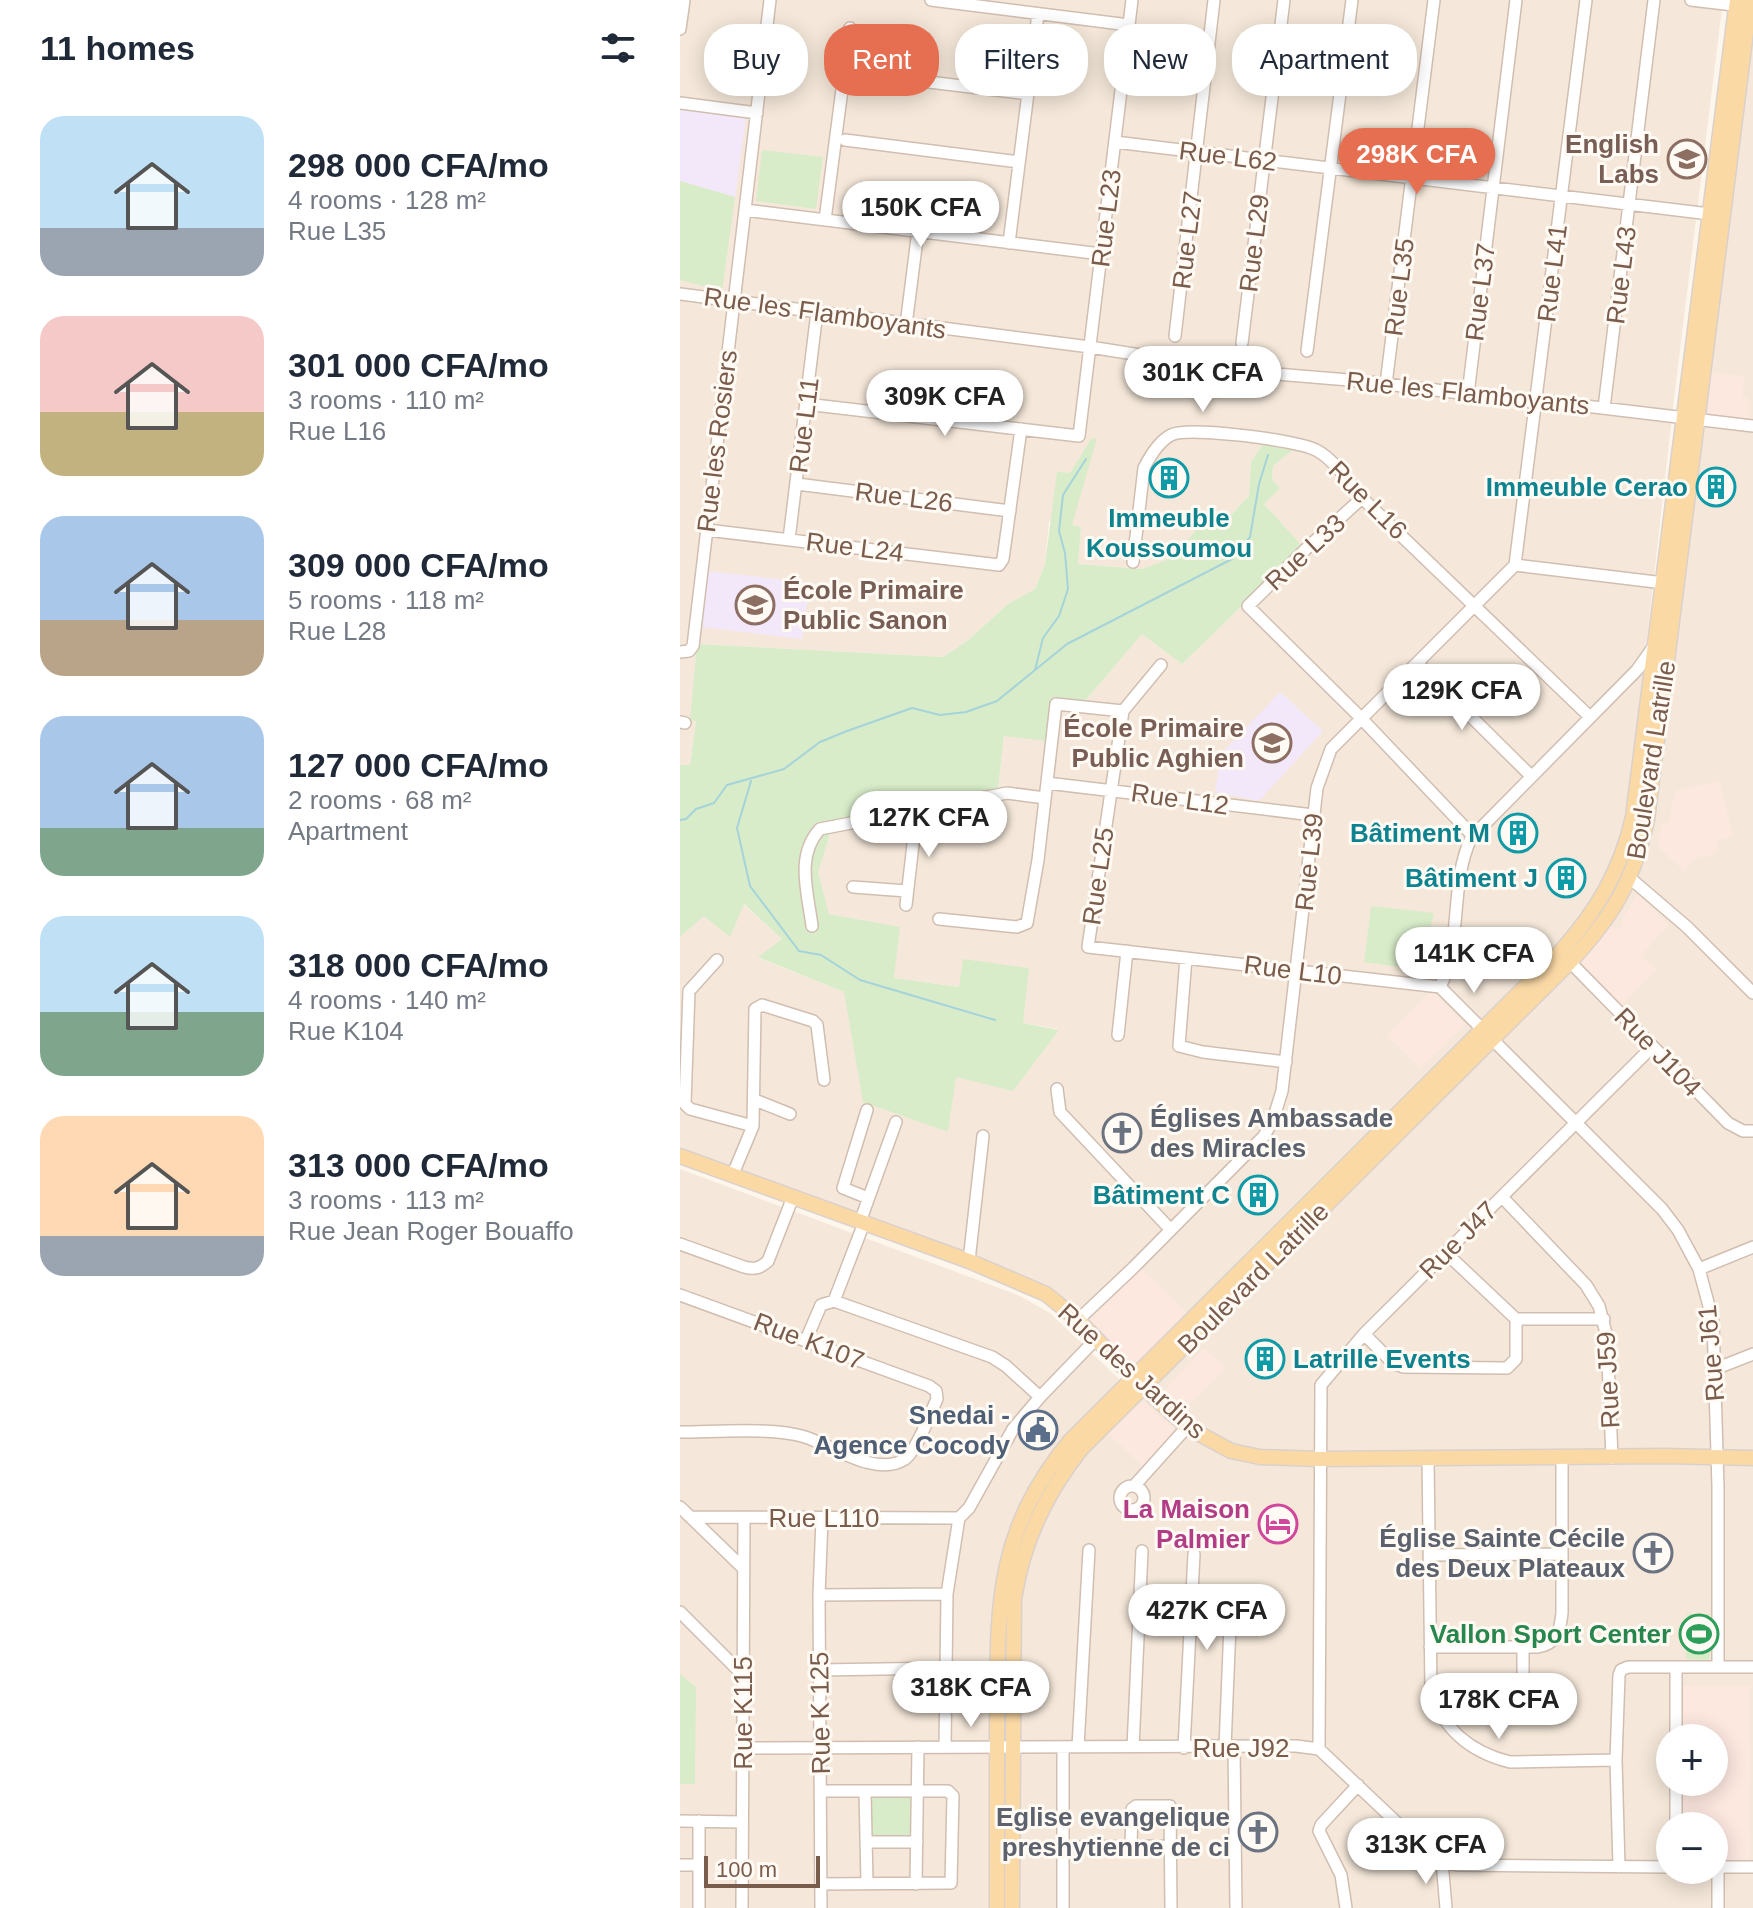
<!DOCTYPE html>
<html lang="en">
<head>
<meta charset="utf-8">
<style>
  body { margin:0; font-family:Arial,sans-serif; background:#f2f2f3; color:#1f2937; height:100vh; display:flex; flex-direction:column; font-size:30px; white-space:nowrap }
  * { box-sizing:border-box; margin:0 }
  p { font-size:26px; color:#747a83 }
  .icon { flex:none; width:44px; height:44px; fill:none; stroke:currentColor; stroke-width:2; stroke-linecap:round; stroke-linejoin:round }
  .map { position:relative; flex:1; overflow:hidden }
  .side { display:flex; flex-direction:column; background:#fff; width:680px }
  .side>* { flex:none }
  .top-card { position:absolute; left:24px; top:24px; width:760px; height:72px; display:flex; gap:16px }
  .buttons { position:absolute; left:976px; top:1724px; display:grid; gap:16px }
  .buttons a { display:grid; place-items:center; width:72px; height:72px; border-radius:50%; background:#fff; box-shadow:0 4px 20px #0003; font-size:40px }
  .scale { position:absolute; left:24px; bottom:20px; width:116px; box-sizing:border-box; padding-left:8px; border:4px solid #7a5c4d; border-top:0; font-size:22px; line-height:28px; white-space:nowrap; color:#7a5c4d; -webkit-text-stroke:6px #fffaf3; paint-order:stroke }
  .price { position:absolute; translate:-50% -68px; padding:0 18px; border-radius:28px; background:#fff; color:#222; font-size:26px; line-height:52px; filter:drop-shadow(0 2px 4px #0008) }
  .price::after { content:''; position:absolute; left:50%; top:48px; width:24px; height:18px; margin-left:-12px; background:inherit; clip-path:polygon(0 0,100% 0,50% 100%) }
  .price.on { background:#e76f51; color:#fff }
  ul { padding:0; list-style:none }
  li { display:flex; align-items:center; gap:24px; height:200px; padding:0 40px }
  li span { display:grid; place-items:center; flex:none; width:224px; height:160px; border-radius:24px; color:#555 }
  li>.icon { margin-inline-start:auto }
  span .icon { width:96px; height:96px; fill:#fffc; stroke-width:1 }
  li b { font-size:34px }
  h2 { display:flex; justify-content:space-between; align-items:center; height:96px; padding:0 40px; font-size:34px }
  .chip { padding:0 28px; border-radius:32px; background:#fff; box-shadow:0 4px 20px #0003; font-size:28px; line-height:72px }
  .chip.on { background:#e76f51; color:#fff }
  main { display:flex; flex:1; min-height:0 }
  .map>svg:first-child { display:block }
</style>
</head>
<body>
<main>
<section class="side">
<h2>11 homes<svg class="icon" aria-label="filters" viewBox="0 0 24 24"><path d="M4 7h16M4 17h16"/><circle cx="9" cy="7" r="2"/><circle cx="15" cy="17" r="2"/></svg></h2>
<ul>
<li><span style="background:linear-gradient(#bfe0f5 70%,#9aa5b1 0)"><svg class="icon" aria-label="home" viewBox="0 0 24 24"><path d="M3 11l9-7 9 7M6 9v11h12V9"/></svg></span><div><b>298 000 CFA/mo</b><p>4 rooms · 128 m²</p><p>Rue L35</p></div></li>
<li><span style="background:linear-gradient(#f6c9c9 60%,#c2b280 0)"><svg class="icon" aria-label="home" viewBox="0 0 24 24"><path d="M3 11l9-7 9 7M6 9v11h12V9"/></svg></span><div><b>301 000 CFA/mo</b><p>3 rooms · 110 m²</p><p>Rue L16</p></div></li>
<li><span style="background:linear-gradient(#a9c7e8 65%,#b9a48a 0)"><svg class="icon" aria-label="home" viewBox="0 0 24 24"><path d="M3 11l9-7 9 7M6 9v11h12V9"/></svg></span><div><b>309 000 CFA/mo</b><p>5 rooms · 118 m²</p><p>Rue L28</p></div></li>
<li><span style="background:linear-gradient(#a9c7e8 70%,#7fa58c 0)"><svg class="icon" aria-label="home" viewBox="0 0 24 24"><path d="M3 11l9-7 9 7M6 9v11h12V9"/></svg></span><div><b>127 000 CFA/mo</b><p>2 rooms · 68 m²</p><p>Apartment</p></div></li>
<li><span style="background:linear-gradient(#bfe0f5 60%,#7fa58c 0)"><svg class="icon" aria-label="home" viewBox="0 0 24 24"><path d="M3 11l9-7 9 7M6 9v11h12V9"/></svg></span><div><b>318 000 CFA/mo</b><p>4 rooms · 140 m²</p><p>Rue K104</p></div></li>
<li><span style="background:linear-gradient(#ffd9b3 75%,#9aa5b1 0)"><svg class="icon" aria-label="home" viewBox="0 0 24 24"><path d="M3 11l9-7 9 7M6 9v11h12V9"/></svg></span><div><b>313 000 CFA/mo</b><p>3 rooms · 113 m²</p><p>Rue Jean Roger Bouaffo</p></div></li>
</ul>
</section>
<div class="map">
<svg width="1073" height="1908" viewBox="0 0 1073 1908">
  <rect width="100%" height="100%" fill="#fdf6ec"/>
  <path fill="#f5e8da" fill-rule="evenodd" d="M0 0H1043L994 399 947 816 932 866 902 916 877 945 508 1314 408 1323 363 1285 346 1277 0 1147V937L24 915 63 904 102 939 79 958 164 992 268 1131 275 1077 378 1029 343 1023 280 987 214 978 219 927 149 914 137 872 152 830 317 798 324 736 373 697 405 701 462 633 502 664 623 547 584 504 592 480 593 466 571 462 569 496 538 527 523 521 494 557 463 569 398 564 401 527 369 521 365 564 355 589 328 604 287 641 263 657 17 644 11 720 16 721 10 765H0Z
    M1073 18V1908H0V1169L338 1295 370 1313 440 1380 476 1385 897 963 952 884ZM990 1738H1034V1782H990ZM990 1826H1034V1870H990Z"/>
  <path fill="#fde8e0" d="M1031 373 1064 376 1062 397 1068 398V421L1031 416 1027 412Z
    M1039 781 1053 836 1036 841 1039 851 1022 858 1019 855 1004 871 978 846 982 823H989L995 791Z
    M958 894 989 925 961 955 976 970 940 1007 895 963 931 926 936 931 943 925 942 920Z
    M752 991 785 1024 740 1068 707 1035Z
    M460 1268 508 1314 456 1368 408 1323Z
    M524 1348 545 1368 505 1409 485 1390Z
    M464 1402 497 1432 463 1466 427 1432 456 1403Z
    M356 1410 379 1431 362 1451 336 1433Z
    M1000 1686H1070V1862H1034V1826H1000V1782H1034V1738H1000Z"/>
  <path fill="#f3e8fa" d="M0 100 66 118 55 197 0 181Z
    M28 571 130 583 122 639 21 627Z
    M600 692 643 731 579 801 535 792 541 754Z"/>
  <path fill="#d8ecc9" d="M82 150 143 157 136 209 76 201Z
    M0 181 55 197 42 291 0 280Z
    M417 438 392 525 401 527 398 564 462 569 494 557 523 521 539 527 569 496 571 462 584 442 614 449 593 466 592 480 600 488 584 504 623 547 502 664 462 634 405 701 373 697 366 741 324 736 317 798 151 831 138 872 149 914 220 927 214 978 279 987 283 959 349 968 343 1023 379 1030 333 1091 276 1077 268 1132 183 1102 164 992 78 957 102 939 64 904 50 937 24 916 0 937V765H10L16 721 10 720 17 644 263 657 287 641 328 604 355 589 365 564 377 472 390 473 411 439Z
    M691 906 754 913 740 970 684 962Z
    M1007 1614H1030V1657L1028 1660 1006 1659Z
    M0 1674 16 1687 15 1784H0Z
    M190 1796H233V1838H190Z"/>
  <g fill="none" stroke-linecap="round" stroke-linejoin="round">
    <path stroke="#a5d3da" stroke-width="2" d="M355 670 363 638 379 616 388 589 385 553 379 531 383 495 406 459
      M71 781 57 828 70 886 119 951 141 955 180 980 315 1020
      M0 820 6 819 16 809 34 803 47 785 104 769 140 742 167 731 232 708 260 715 286 712 317 701 387 644 552 559 570 537 579 484 588 455"/>
    <g stroke="#d1beb0" stroke-width="14">
      <path id="minor" d="M251 0 449 25
        M1011 0 1062 6
        M0 29 4 0
        M174 73 348 94
        M0 103 77 113
        M165 140 339 162
        M435 142 1038 215
        M65 210 421 254
        M145 220 170 28
        M329 243 358 14
        M0 294 410 347 560 371 681 381 855 402H872L1073 426
        M226 325 238 231
        M495 336 534 0
        M562 343 604 0
        M627 351 672 0
        M706 384 754 0
        M788 394 836 0
        M126 404 399 436 452 0
        M924 408 974 0
        M117 484 330 511
        M682 498 626 549 568 606 681 718 793 836
        M27 530 319 565 323 559 341 429
        M109 539 137 312
        M453 562 464 468C470 456 478 442 491 435 508 426 616 440 636 450 655 460 668 482 682 498L910 717
        M835 565 984 583
        M0 652 9 651 13 646 90 0
        M737 663 851 776
        M443 711 408 947 760 987 982 1209 998 1230 1019 1269 1033 1321 1038 1487V1667
        M443 711 481 665
        M0 722 5 723
        M367 783 633 815
        M951 879 1007 927 1073 993
        M173 887 227 891
        M226 905 237 810
        M259 919 337 927 347 923 358 860 376 704 443 711
        M132 926C128 893 115 856 140 829L327 793 365 798
        M506 958 499 1046 523 1052 606 1062
        M37 960 9 991 5 1104 10 1109 73 1126
        M890 962 1048 1123 1063 1131H1073
        M760 987C783 941 769 886 791 838L957 670 974 646
        M438 1035 447 951
        M377 1089 380 1112 490 1229
        M75 1100 110 1114
        M187 1110 163 1188 188 1198
        M53 1174 73 1126 75 1009 82 1005 133 1021 137 1025 144 1080
        M822 1197 906 1285 919 1306 927 1337 932 1458
        M180 1222 216 1122
        M0 1244 64 1267C75 1270 80 1268 88 1261L113 1197
        M766 1253 836 1319H924
        M289 1261 303 1136
        M1019 1269 1073 1247
        M0 1295 249 1386 256 1391 257 1399C250 1414 237 1450 225 1459 197 1478 151 1445 125 1437 93 1427 35 1432 0 1432
        M154 1301 312 1357 326 1366 360 1397
        M398 1320 453 1268 584 1136 593 1120 602 1091 637 788 651 749 835 565 906 0
        M684 1334 713 1363 723 1367 827 1368 836 1359V1319
        M126 1340 141 1305 154 1301 184 1223
        M1035 1369 1073 1354
        M748 1458 751 1690C763 1730 790 1752 830 1762L936 1760
        M454 1486 507 1427
        M440 1498a12 12 0 1 1 24 0a12 12 0 1 1-24 0Z
        M0 1507 63 1568
        M10 1517 279 1518
        M279 1518 289 1508 333 1429 360 1397 416 1339
        M749 1555 882 1554
        M139 1595 267 1594
        M0 1612 63 1675
        M750 1647H857C877 1644 880 1632 882 1613V1458
        M843 1647V1691
        M139 1670 265 1668
        M996 1738V1667
        M265 1747 267 1594 279 1518
        M383 1747V1908
        M398 1747 409 1550
        M453 1747 462 1551
        M545 1747 550 1625
        M554 1747 556 1908
        M63 1748 616 1746 639 1749 750 1854 762 1862 777 1865 990 1867
        M504 1748 514 1554
        M639 1749 641 1385 684 1334 972 1047
        M185 1791 187 1883
        M0 1821 62 1822
        M996 1826V1782
        M186 1842H237
        M382 1847 490 1846
        M451 1847 452 1809 456 1806H490L491 1908
        M762 1862 766 1908
        M0 1865H19
        M939 1867 936 1760 939 1675 941 1670 948 1667H1073
        M1034 1867H1073
        M141 1884 271 1883 273 1796 268 1791H141
        M236 1884 238 1747
        M19 1908V1821
        M62 1908 64 1517
        M141 1908 139 1595 142 1519
        M666 1908 661 1875 639 1831 641 1825 678 1785
        M1038 1908V1867"/>
    </g>
    <g stroke="#dad1cd" stroke-width="17">
      <path id="major" d="M0 1156 289 1261 366 1294 398 1320 453 1377 507 1427 551 1451 580 1457 639 1459 985 1456 1073 1458
        M317 1908C317 1847 317 1785 317 1724 318 1609 313 1535 390 1441L881 951C917 911 941 870 953 817L1057 0
        M332 1908 334 1599C343 1542 365 1495 401 1449L890 962C933 916 953 882 967 820L1070 0"/>
    </g>
    <use href="#minor" stroke="#fff" stroke-width="11"/>
    <use href="#major" stroke="#fbd9a5" stroke-width="14"/>
  </g>
  <defs>
    <g id="university-ring" transform="scale(2)"><circle r="9.5" fill="#fffaf3" stroke="#8d6e63" stroke-width="1.5"/><path d="M0-5L7-2L0 1L-7-2ZM-4 1L0 2.5L4 1V4Q0 6-4 4Z" fill="#8d6e63"/></g>
    <g id="building-ring" transform="scale(2)"><circle r="9.5" fill="#fffaf3" stroke="#0f9aa8" stroke-width="1.5"/><path d="M-4-6H4V6H1V3H-1V6H-4ZM-2.5-4.3h1.7v1.8h-1.7ZM.8-4.3h1.7v1.8H.8ZM-2.5-1h1.7V.8h-1.7ZM.8-1h1.7V.8H.8Z" fill="#0f9aa8"/></g>
    <g id="school-ring" transform="scale(2)"><circle r="9.5" fill="#fffaf3" stroke="#8d6e63" stroke-width="1.5"/><path d="M0-5L7-2L0 1L-7-2ZM-4 1L0 2.5L4 1V4Q0 6-4 4Z" fill="#8d6e63"/></g>
    <g id="church-ring" transform="scale(2)"><circle r="9.5" fill="#fffaf3" stroke="#6b7280" stroke-width="1.5"/><path d="M-1.2-6h2.4v3.5h3.3v2.4h-3.3V6h-2.4V-.1h-3.3v-2.4h3.3Z" fill="#6b7280"/></g>
    <g id="civic-ring" transform="scale(2)"><circle r="9.5" fill="#fffaf3" stroke="#5c6f8a" stroke-width="1.5"/><path d="M-.6-6.5H3V-4.5H.6V-3L4-1V1h2V6H-6V1h2V-1L-.6-3ZM-1.2 2.5V6h2.4V2.5Z" fill="#5c6f8a"/></g>
    <g id="hotel-ring" transform="scale(2)"><circle r="9.5" fill="#fffaf3" stroke="#d1479c" stroke-width="1.5"/><path d="M-6-4.5h1.5V1H6V5H4.5V3h-9V5H-6ZM-4 0a1.8 1.8 0 1 1 3.6 0ZM.5 0V-2.5h3Q6-2.5 6 0Z" fill="#d1479c"/></g>
    <g id="stadium-ring" transform="scale(2)"><circle r="9.5" fill="#fffaf3" stroke="#2e9e5b" stroke-width="1.5"/><path d="M0-5a6.5 5 0 1 0 0 10a6.5 5 0 1 0 0-10ZM-3.5-1.8h7v3.6h-7Z" fill="#2e9e5b"/></g>
  </defs>
  <g fill-rule="evenodd">
    <use href="#university-ring" x="1007" y="159"/>
    <use href="#building-ring" x="489" y="478"/>
    <use href="#building-ring" x="1036" y="487"/>
    <use href="#school-ring" x="75" y="605"/>
    <use href="#school-ring" x="592" y="743"/>
    <use href="#building-ring" x="838" y="833"/>
    <use href="#building-ring" x="886" y="878"/>
    <use href="#church-ring" x="442" y="1133"/>
    <use href="#building-ring" x="578" y="1195"/>
    <use href="#building-ring" x="585" y="1359"/>
    <use href="#civic-ring" x="358" y="1430"/>
    <use href="#hotel-ring" x="598" y="1524"/>
    <use href="#church-ring" x="973" y="1553"/>
    <use href="#stadium-ring" x="1019" y="1634"/>
    <use href="#church-ring" x="578" y="1832"/>
  </g>
  <g text-anchor="middle" stroke-width="6" stroke-linejoin="round" paint-order="stroke">
    <g font-size="26" font-weight="bold" fill="#785e54" stroke="#fffaf3" text-anchor="end">
      <text x="979" y="153">English<tspan x="979" dy="30">Labs</tspan></text>
      <text x="103" y="599" text-anchor="start">École Primaire<tspan x="103" dy="30">Public Sanon</tspan></text>
      <text x="564" y="737">École Primaire<tspan x="564" dy="30">Public Aghien</tspan></text>
    </g>
    <g font-size="26" fill="#7a5c4d" stroke="#fffaf3">
      <text transform="translate(548 156) rotate(7)" y="9">Rue L62</text>
      <text transform="translate(426 218) rotate(-83)" y="9">Rue L23</text>
      <text transform="translate(507 240) rotate(-83)" y="9">Rue L27</text>
      <text transform="translate(574 243) rotate(-83)" y="9">Rue L29</text>
      <text transform="translate(872 273) rotate(-83)" y="9">Rue L41</text>
      <text transform="translate(941 275) rotate(-83)" y="9">Rue L43</text>
      <text transform="translate(719 287) rotate(-83)" y="9">Rue L35</text>
      <text transform="translate(800 292) rotate(-83)" y="9">Rue L37</text>
      <text transform="translate(145 313) rotate(8)" y="9">Rue les Flamboyants</text>
      <text transform="translate(788 393) rotate(6)" y="9">Rue les Flamboyants</text>
      <text transform="translate(124 425) rotate(-83)" y="9">Rue L11</text>
      <text transform="translate(37 441) rotate(-83)" y="9">Rue les Rosiers</text>
      <text transform="translate(224 497) rotate(7)" y="9">Rue L26</text>
      <text transform="translate(688 500) rotate(45)" y="9">Rue L16</text>
      <text transform="translate(175 547) rotate(7)" y="9">Rue L24</text>
      <text transform="translate(625 552) rotate(-43)" y="9">Rue L33</text>
      <text transform="translate(971 760) rotate(-81)" y="9">Boulevard Latrille</text>
      <text transform="translate(500 799) rotate(8)" y="9">Rue L12</text>
      <text transform="translate(629 862) rotate(-84)" y="9">Rue L39</text>
      <text transform="translate(418 876) rotate(-82)" y="9">Rue L25</text>
      <text transform="translate(613 970) rotate(7)" y="9">Rue L10</text>
      <text transform="translate(978 1052) rotate(46)" y="9">Rue J104</text>
      <text transform="translate(778 1240) rotate(-45)" y="9">Rue J47</text>
      <text transform="translate(573 1278) rotate(-45)" y="9">Boulevard Latrille</text>
      <text transform="translate(129 1341) rotate(21)" y="9">Rue K107</text>
      <text transform="translate(1031 1353) rotate(-95)" y="9">Rue J61</text>
      <text transform="translate(452 1371) rotate(42)" y="9">Rue des Jardins</text>
      <text transform="translate(928 1380) rotate(-93)" y="9">Rue J59</text>
      <text x="144" y="1527">Rue L110</text>
      <text transform="translate(63 1713) rotate(-90)" y="9">Rue K115</text>
      <text transform="translate(140 1713) rotate(-91)" y="9">Rue K 125</text>
      <text x="561" y="1757">Rue J92</text>
    </g>
    <g font-size="26" font-weight="bold" fill="#0d838f" stroke="#fffaf3" text-anchor="end">
      <text x="1008" y="496">Immeuble Cerao</text>
      <text x="489" y="527" text-anchor="middle">Immeuble<tspan x="489" dy="30">Koussoumou</tspan></text>
      <text x="810" y="842">Bâtiment M</text>
      <text x="858" y="887">Bâtiment J</text>
      <text x="550" y="1204">Bâtiment C</text>
      <text x="613" y="1368" text-anchor="start">Latrille Events</text>
    </g>
    <g font-size="26" font-weight="bold" fill="#5b616d" stroke="#fffaf3" text-anchor="end">
      <text x="470" y="1127" text-anchor="start">Églises Ambassade<tspan x="470" dy="30">des Miracles</tspan></text>
      <text x="945" y="1547">Église Sainte Cécile<tspan x="945" dy="30">des Deux Plateaux</tspan></text>
      <text x="550" y="1826">Eglise evangelique<tspan x="550" dy="30">preshytienne de ci</tspan></text>
    </g>
    <g font-size="26" font-weight="bold" fill="#4e5e75" stroke="#fffaf3" text-anchor="end">
      <text x="330" y="1424">Snedai -<tspan x="330" dy="30">Agence Cocody</tspan></text>
    </g>
    <g font-size="26" font-weight="bold" fill="#b23c85" stroke="#fffaf3" text-anchor="end">
      <text x="570" y="1518">La Maison<tspan x="570" dy="30">Palmier</tspan></text>
    </g>
    <g font-size="26" font-weight="bold" fill="#27864d" stroke="#fffaf3" text-anchor="end">
      <text x="991" y="1643">Vallon Sport Center</text>
    </g>
  </g>
</svg>
<div class="buttons">
<a>+</a>
<a>−</a>
</div>
<div class="scale">100 m</div>
<b class="price on" style="left:737px;top:196px">298K CFA</b>
<b class="price" style="left:241px;top:249px">150K CFA</b>
<b class="price" style="left:523px;top:414px">301K CFA</b>
<b class="price" style="left:265px;top:438px">309K CFA</b>
<b class="price" style="left:782px;top:732px">129K CFA</b>
<b class="price" style="left:249px;top:859px">127K CFA</b>
<b class="price" style="left:794px;top:995px">141K CFA</b>
<b class="price" style="left:527px;top:1652px">427K CFA</b>
<b class="price" style="left:291px;top:1729px">318K CFA</b>
<b class="price" style="left:819px;top:1741px">178K CFA</b>
<b class="price" style="left:746px;top:1886px">313K CFA</b>
<div class="top-card">
<a class="chip">Buy</a>
<a class="chip on">Rent</a>
<a class="chip">Filters</a>
<a class="chip">New</a>
<a class="chip">Apartment</a>
</div>
</div>
</main>
</body>
</html>
